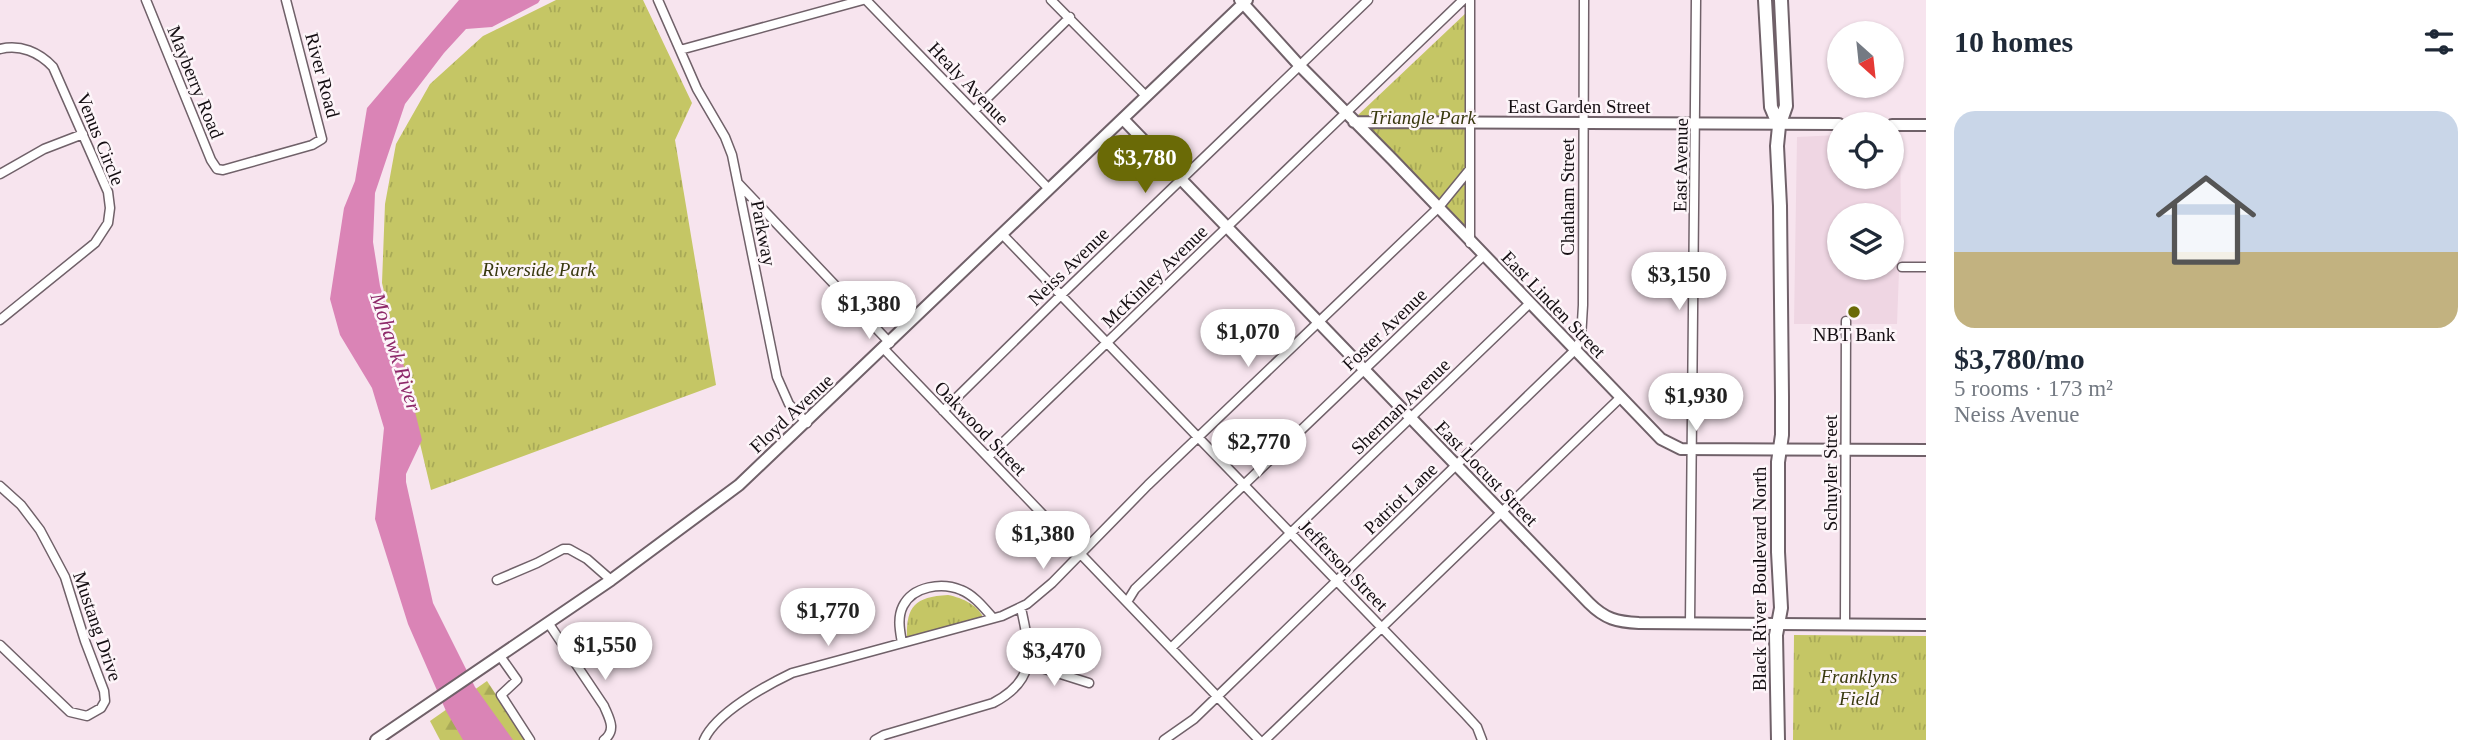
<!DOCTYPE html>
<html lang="en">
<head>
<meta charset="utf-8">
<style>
  body { margin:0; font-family:"Times New Roman",serif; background:#f2f2f3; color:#1f2937; height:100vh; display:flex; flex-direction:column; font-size:26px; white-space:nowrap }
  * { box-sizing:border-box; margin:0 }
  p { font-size:23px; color:#747a83 }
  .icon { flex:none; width:38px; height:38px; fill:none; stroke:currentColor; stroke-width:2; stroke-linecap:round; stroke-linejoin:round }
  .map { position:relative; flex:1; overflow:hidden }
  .details { display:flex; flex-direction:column; background:#fff; width:560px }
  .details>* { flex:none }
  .needle { width:46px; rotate:153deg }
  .controls { position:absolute; left:1827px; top:21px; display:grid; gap:14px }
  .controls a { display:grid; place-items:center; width:77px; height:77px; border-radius:50%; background:#fff; box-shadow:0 2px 5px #0004; font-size:35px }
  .price { position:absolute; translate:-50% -60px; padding:0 16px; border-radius:24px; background:#fff; color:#222; font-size:23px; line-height:46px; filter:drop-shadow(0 2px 4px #0008) }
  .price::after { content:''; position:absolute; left:50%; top:42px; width:21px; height:16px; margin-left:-10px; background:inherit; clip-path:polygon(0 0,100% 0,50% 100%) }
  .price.on { background:#6a6a06; color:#fff }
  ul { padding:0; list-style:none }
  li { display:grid; align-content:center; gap:14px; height:371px; padding:0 28px }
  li+li { border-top:2px solid #e0e1e3 }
  li span { display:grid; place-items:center; height:217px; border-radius:21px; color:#555 }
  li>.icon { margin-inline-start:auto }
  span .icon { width:126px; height:126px; fill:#fffc; stroke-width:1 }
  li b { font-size:30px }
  h2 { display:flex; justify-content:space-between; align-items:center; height:84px; padding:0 28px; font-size:30px }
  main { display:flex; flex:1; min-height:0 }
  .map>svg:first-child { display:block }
</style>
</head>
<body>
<main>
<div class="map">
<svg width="1926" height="740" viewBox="0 0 1926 740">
  <defs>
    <pattern id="forest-firs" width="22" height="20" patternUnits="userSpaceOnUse" patternTransform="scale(1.75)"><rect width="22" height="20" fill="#c5c665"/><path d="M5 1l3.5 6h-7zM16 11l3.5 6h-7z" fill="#a8a957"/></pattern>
    <pattern id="park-tufts" width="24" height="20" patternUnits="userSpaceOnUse" patternTransform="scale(1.75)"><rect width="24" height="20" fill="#c5c665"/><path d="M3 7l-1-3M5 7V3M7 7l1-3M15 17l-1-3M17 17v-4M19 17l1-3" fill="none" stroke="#a8a957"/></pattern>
  </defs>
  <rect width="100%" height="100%" fill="#f7e4ee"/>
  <path fill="#efd6e3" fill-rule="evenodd" d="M1892 133H1900L1901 219 1897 324H1794L1797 137 1839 135V177H1892ZM1839 215H1892V268H1839Z"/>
  <path fill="url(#forest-firs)" d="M487 681 526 740H440L430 721Z"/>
  <path fill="url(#park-tufts)" d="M556 0H643L692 103 675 140 716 385 431 490 382 283 385 204 396 144 430 84 483 36Z
    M1467 12 1470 231 1357 116Z
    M948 595C963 598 979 605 985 621L907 642C906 608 912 597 948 595Z
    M1794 635 1926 636V740H1793Z"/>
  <path fill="#da84b6" d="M459 0H540L538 3 492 27 466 29 444 53 405 104 375 193 373 242 380 286 403 363 422 440 406 474V482L433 603 475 687 513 740H463L446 711 408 624 375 519 384 428 372 388 340 335 330 299 344 208 355 181 367 108Z"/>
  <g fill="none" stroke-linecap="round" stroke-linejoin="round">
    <g stroke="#706169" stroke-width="11">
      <path id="minor" d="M146 0 211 160 217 169 223 170 312 145 322 139 286 0
        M658 0 697 89 725 137 732 155 777 377 789 404 807 423
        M866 0 1049 189
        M1051 0 1146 96
        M0 49C20 44 39 52 53 67L108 192 110 208 108 223 95 243 0 320
        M680 50 863 0
        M974 111 1070 17
        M0 174 44 149 83 134
        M738 183 890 343
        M1002 234 1466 715 1477 727 1482 740
        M1470 243V169
        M1902 267H1926
        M884 349 1259 740
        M943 411 1061 295 1368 0
        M988 457 1463 0
        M0 486 21 505 40 530 65 577 85 641 104 691 105 701 101 708 87 716 70 712 0 645
        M497 580 537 563 563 549H569L587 559 611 580
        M1127 602 1135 589 1483 256
        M1690 623 1696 0
        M549 624 604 706C609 718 617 730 604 740
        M1845 624 1846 321
        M902 643C900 631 897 618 903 606 913 586 942 582 961 590 974 595 984 608 993 618
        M1171 648 1530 303
        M500 656 517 680 501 695 530 740
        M1029 664 1089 683
        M704 740C716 713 765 686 792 673L1002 616 1027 604 1052 583 1148 485 1439 207 1470 169V0
        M875 740 884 735 993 703C1039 679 1030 651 1021 608
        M1164 740 1194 719 1575 350 1581 339 1583 305 1584 0
        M1265 740 1620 398"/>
    </g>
    <g stroke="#706169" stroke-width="14">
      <path id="tertiary" d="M1240 0 1299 65 1393 160 1661 439 1681 449 1926 450
        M1123 119 1589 603C1605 619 1617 622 1639 623L1926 625
        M1354 122 1839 124
        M1892 125H1926
        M376 740 611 580 739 485 1247 0"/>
    </g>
    <g stroke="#706169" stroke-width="16">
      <path id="primary" d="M1765 0 1771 107 1779 126
        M1778 740 1776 635 1781 608 1778 552V462L1782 435V397L1780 206 1777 146 1779 126 1786 106 1781 0"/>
    </g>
    <use href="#minor" stroke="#fff" stroke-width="8"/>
    <use href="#tertiary" stroke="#fff" stroke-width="10"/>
    <use href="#primary" stroke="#fff" stroke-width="12"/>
  </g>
  <circle fill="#6a6a06" stroke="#fdf5f9" stroke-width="2.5" cx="1854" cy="312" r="7"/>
  <g text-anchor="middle" stroke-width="5" stroke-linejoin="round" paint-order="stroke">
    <g font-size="19" fill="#140e12" stroke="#fdf5f9">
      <text transform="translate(323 75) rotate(75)" y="7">River Road</text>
      <text transform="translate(196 82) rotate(68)" y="7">Mayberry Road</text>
      <text transform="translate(969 83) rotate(46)" y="7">Healy Avenue</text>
      <text x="1579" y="113">East Garden Street</text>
      <text transform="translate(101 139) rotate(68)" y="7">Venus Circle</text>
      <text transform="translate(1680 165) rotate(-89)" y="7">East Avenue</text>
      <text transform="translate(1567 197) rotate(-90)" y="7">Chatham Street</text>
      <text transform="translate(764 233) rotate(79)" y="7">Parkway</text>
      <text transform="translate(1068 266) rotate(-44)" y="7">Neiss Avenue</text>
      <text transform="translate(1154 276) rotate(-44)" y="7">McKinley Avenue</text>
      <text transform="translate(1554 304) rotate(46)" y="7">East Linden Street</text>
      <text transform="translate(1384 329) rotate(-44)" y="7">Foster Avenue</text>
      <text transform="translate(1400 406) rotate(-44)" y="7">Sherman Avenue</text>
      <text transform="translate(791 413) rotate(-43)" y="7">Floyd Avenue</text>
      <text transform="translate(981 428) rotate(46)" y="7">Oakwood Street</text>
      <text transform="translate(1487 473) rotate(46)" y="7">East Locust Street</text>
      <text transform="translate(1830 473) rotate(-90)" y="7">Schuyler Street</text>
      <text transform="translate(1400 498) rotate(-44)" y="7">Patriot Lane</text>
      <text transform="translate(1344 565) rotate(46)" y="7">Jefferson Street</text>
      <text transform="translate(1759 579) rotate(-90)" y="7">Black River Boulevard North</text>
      <text transform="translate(98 626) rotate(71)" y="7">Mustang Drive</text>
    </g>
    <g font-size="19" font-style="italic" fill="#38380e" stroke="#fdf5f9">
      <text x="1423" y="124">Triangle Park</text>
      <text x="539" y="276">Riverside Park</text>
      <text x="1859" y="683">Franklyns<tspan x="1859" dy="22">Field</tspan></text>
    </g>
    <g font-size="19" fill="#140e12" stroke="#fdf5f9">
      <text x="1854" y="341">NBT Bank</text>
    </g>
    <g font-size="21" font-style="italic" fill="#8e296a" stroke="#fdf5f9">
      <text transform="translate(396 352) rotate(72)" y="7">Mohawk River</text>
    </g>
  </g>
</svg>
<div class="controls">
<a><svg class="needle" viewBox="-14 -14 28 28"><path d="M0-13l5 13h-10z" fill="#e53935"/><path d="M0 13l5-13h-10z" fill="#747a83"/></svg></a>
<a><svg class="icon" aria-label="locate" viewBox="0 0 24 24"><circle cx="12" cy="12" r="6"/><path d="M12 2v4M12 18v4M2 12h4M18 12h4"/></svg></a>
<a><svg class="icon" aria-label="layers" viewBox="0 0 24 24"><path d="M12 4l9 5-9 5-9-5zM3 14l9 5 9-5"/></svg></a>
</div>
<b class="price on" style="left:1145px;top:195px">$3,780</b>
<b class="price" style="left:1679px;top:312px">$3,150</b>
<b class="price" style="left:869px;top:341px">$1,380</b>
<b class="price" style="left:1248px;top:369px">$1,070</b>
<b class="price" style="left:1696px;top:433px">$1,930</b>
<b class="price" style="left:1259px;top:479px">$2,770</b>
<b class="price" style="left:1043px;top:571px">$1,380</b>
<b class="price" style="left:828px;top:648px">$1,770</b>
<b class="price" style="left:605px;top:682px">$1,550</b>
<b class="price" style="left:1054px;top:688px">$3,470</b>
</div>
<section class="details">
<h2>10 homes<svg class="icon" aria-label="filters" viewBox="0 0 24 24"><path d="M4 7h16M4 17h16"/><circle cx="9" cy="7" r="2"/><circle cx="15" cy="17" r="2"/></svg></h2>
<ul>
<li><span style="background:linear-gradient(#c9d6e8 65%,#c2b280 0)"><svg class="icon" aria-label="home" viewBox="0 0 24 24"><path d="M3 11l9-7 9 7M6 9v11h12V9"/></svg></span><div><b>$3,780/mo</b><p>5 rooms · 173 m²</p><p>Neiss Avenue</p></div></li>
</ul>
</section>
</main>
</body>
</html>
